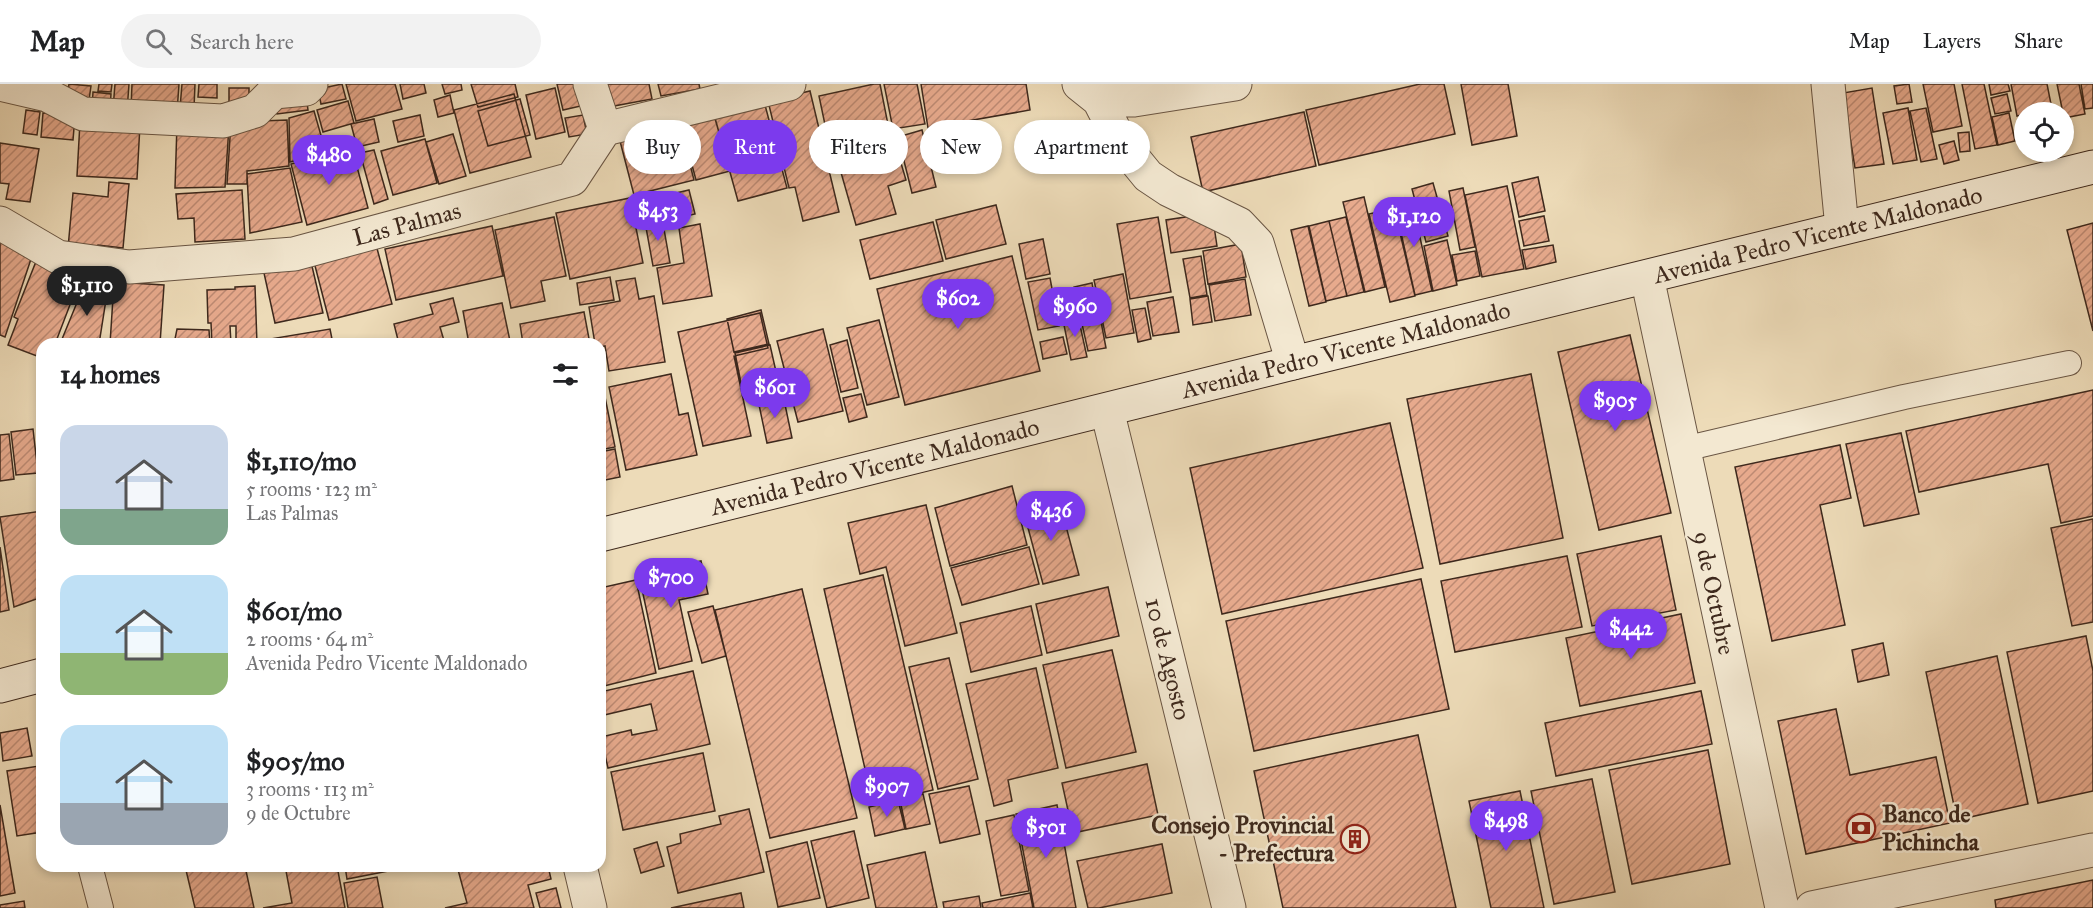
<!DOCTYPE html>
<html lang="en">
<head>
<meta charset="utf-8">
<style>
  body { margin:0; font-family:"IM FELL Great Primer",serif; background:#f2f2f2; color:#202124; height:100vh; display:flex; flex-direction:column; font-size:22px; white-space:nowrap }
  * { box-sizing:border-box; margin:0 }
  p { font-size:20px; color:#757577 }
  .icon { flex:none; width:33px; height:33px; fill:none; stroke:currentColor; stroke-width:2; stroke-linecap:round; stroke-linejoin:round }
  .map { position:relative; flex:1; overflow:hidden }
  .drawer { position:absolute; left:36px; top:254px; width:570px; height:534px; display:flex; flex-direction:column; background:#fff; border-radius:18px; box-shadow:0 3px 9px #0003 }
  .drawer>* { flex:none }
  .banner { position:absolute; left:624px; top:36px; width:570px; height:54px; display:flex; gap:12px }
  .fabs { position:absolute; left:2014px; top:18px; display:grid; gap:12px }
  .fabs a { display:grid; place-items:center; width:60px; height:60px; border-radius:50%; background:#fff; box-shadow:0 3px 9px #0003; font-size:30px }
  .price { position:absolute; translate:-50% -51px; padding:0 14px; border-radius:21px; background:#7c3aed; color:#fff; font-size:20px; line-height:39px; filter:drop-shadow(0 2px 3px #0008) }
  .price::after { content:''; position:absolute; left:50%; top:36px; width:18px; height:14px; margin-left:-9px; background:inherit; clip-path:polygon(0 0,100% 0,50% 100%) }
  .price.selected { background:#222; color:#fff }
  ul { padding:0; list-style:none }
  li { display:flex; align-items:center; gap:18px; height:150px; padding:0 24px }
  li span { display:grid; place-items:center; flex:none; width:168px; height:120px; border-radius:18px; color:#555 }
  li>.icon { margin-inline-start:auto }
  span .icon { width:72px; height:72px; fill:#fffc; stroke-width:1 }
  li b { font-size:26px }
  h2 { display:flex; justify-content:space-between; align-items:center; height:72px; padding:0 24px; font-size:26px }
  .tag { padding:0 21px; border-radius:27px; background:#fff; box-shadow:0 3px 9px #0003; font-size:21px; line-height:54px }
  .tag.selected { background:#7c3aed; color:#fff }
  header { display:flex; align-items:center; gap:36px; box-sizing:border-box; height:84px; padding:0 30px; background:#fff; border-bottom:2px solid #e0e0e0 }
  header strong { font-size:28px }
  nav { display:flex; gap:33px; margin-inline-start:auto; font-size:21px }
  .search { width:420px; height:54px; background:#f2f2f2; display:flex; align-items:center; gap:15px; box-sizing:border-box; padding:0 21px; border-radius:33px; color:#757577; font-size:22px }
  .map>svg:first-child { display:block }
</style>
</head>
<body>
<header>
<strong>Map</strong>
<div class="search"><svg class="icon" aria-label="search" viewBox="0 0 24 24"><circle cx="10" cy="10" r="6"/><path d="M15 15l6 6"/></svg>Search here</div>
<nav><a>Map</a><a>Layers</a><a>Share</a></nav>
</header>
<div class="map">
<svg width="2093" height="824" viewBox="0 0 2093 824">
  <defs>
    <pattern id="building-hatch" width="6" height="6" patternUnits="userSpaceOnUse" patternTransform="scale(1.5)"><rect width="6" height="6" fill="#e7aa8d"/><path d="M-1 1l2-2M0 6l6-6M5 7l2-2" fill="none" stroke="#bd8a73"/></pattern>
  </defs>
  <rect width="100%" height="100%" fill="#eddbb8"/>
  <filter id="stains"><feTurbulence type="fractalNoise" baseFrequency=".00333" numOctaves="4"/><feColorMatrix values="0 0 0 0 .2 0 0 0 0 .09 0 0 0 0 .02 0 0 0 .5 -.17"/></filter>
  <radialGradient id="worn" r=".72"><stop offset=".6" stop-color="#630" stop-opacity="0"/><stop offset="1" stop-color="#630" stop-opacity=".3"/></radialGradient>
  <path fill="url(#building-hatch)" stroke="#3e291d" stroke-width="1.5" d="M69 0 91 2 89 16 67 13Z
    M99 0H112L111 8 98 7Z
    M115 0H129L127 27 113 25Z
    M132 0H179L177 28 131 25Z
    M182 0H195L194 24H180Z
    M199 0H217V14L198 13Z
    M342 0 346 15 321 20 318 5Z
    M346 0H395L402 25 356 37Z
    M400 0H424L426 9 403 15Z
    M442 0H461L462 6 445 10Z
    M471 0H515L518 13 478 23Z
    M557 0H580L585 21 563 26Z
    M599 0H649L652 15 603 24Z
    M658 0H699L700 5 661 12Z
    M874 0H880L892 61 827 74 823 56 828 55 819 12Z
    M884 0H917L925 40 893 45Z
    M921 0H1026L1030 26 928 44Z
    M1420 0H1444L1455 50 1319 81 1306 26Z
    M1461 0H1508L1517 52 1472 61Z
    M1909 0 1912 18 1897 20 1894 2Z
    M1923 0H1954L1962 42 1933 48Z
    M1962 0H1984L1997 61 1975 65Z
    M1989 0H2008L2010 7 1991 11Z
    M2011 0H2047L2052 25 2025 28V30L2017 32Z
    M2057 0H2079L2085 30 2064 34Z
    M2081 0H2093V24L2085 25Z
    M229 4H249V23H229Z
    M555 4 565 48 536 55 526 11Z
    M1872 4 1884 80 1855 84 1843 9Z
    M810 7 839 128 803 137 795 103 789 104 768 17Z
    M93 8 111 10 110 25 92 24Z
    M514 10 531 73 470 89 454 26Z
    M2007 10 2011 27 1995 30 1991 14Z
    M306 11 308 26 277 30 275 16Z
    M450 11 454 29 438 33 434 16Z
    M520 15 530 51 488 62 478 27Z
    M348 17 354 39 323 48 317 26Z
    M765 21 787 104 738 117 715 34Z
    M1908 24 1917 76 1893 80 1883 29Z
    M1926 24 1937 75 1921 78 1910 27Z
    M26 26 40 28 37 51 23 49Z
    M314 27 326 69 290 78 289 34Z
    M1304 28 1316 82 1203 108 1191 53Z
    M43 29 75 32 73 56 41 53Z
    M2009 29 2015 57 1998 61 1992 33Z
    M420 31 424 52 398 58 393 37Z
    M583 31 587 50 569 53 565 34Z
    M714 31 730 87 696 96 681 40Z
    M374 35 379 58 357 63 351 40Z
    M287 36 289 82 247 87V100H227L231 38Z
    M80 38 140 41 137 95 77 92Z
    M177 40 229 42 225 103 175 104Z
    M680 42 694 96 634 111 620 57Z
    M922 46 936 103 912 109 898 53Z
    M1969 48 1970 67 1960 68 1958 49Z
    M453 50 466 92 439 100 426 58Z
    M425 55 437 99 393 111 381 67Z
    M1954 57 1959 76 1944 80 1939 61Z
    M0 59 39 65 30 118 6 115 9 100 0 99Z
    M352 64 368 124 307 141 291 80Z
    M374 66 388 115 374 120 360 69Z
    M898 69 906 96 888 102 896 130 856 141 840 85Z
    M290 84 302 138 250 149 247 90Z
    M1538 93 1545 127 1519 133 1512 99Z
    M109 98 129 100 123 164 98 161 97 167 68 164 73 109 108 113Z
    M1433 99 1448 152 1426 158 1412 105Z
    M1507 102 1524 185 1482 193 1465 111Z
    M1463 104 1475 163 1460 166 1449 107Z
    M242 106 245 155 195 158 194 134 178 135 176 110Z
    M689 106 695 130 668 136 663 112Z
    M1364 113 1385 203 1365 208 1343 118Z
    M630 114 643 179 570 195 556 129Z
    M1412 118 1432 207 1415 211 1395 122Z
    M996 121 1006 160 946 175 936 136Z
    M1394 124 1415 212 1390 218 1369 130Z
    M1212 129 1217 162 1171 169 1166 136Z
    M1544 132 1549 157 1524 162 1519 137Z
    M554 133 566 192 541 197 545 217 511 224 495 146Z
    M1158 133 1171 208 1130 215 1117 140Z
    M1346 133 1364 208 1347 212 1329 137Z
    M662 134 670 179 653 182 645 138Z
    M1329 137 1347 212 1326 217 1309 142Z
    M933 138 943 177 870 195 860 156Z
    M2093 139V247L2067 146Z
    M700 140 712 212 663 220 657 184 684 179 679 144Z
    M492 142 503 192 396 216 385 165Z
    M1308 142 1326 218 1309 222 1291 146Z
    M0 155 34 166 5 253 0 251Z
    M1043 155 1050 190 1026 195 1019 160Z
    M1447 156 1457 201 1433 207 1424 162Z
    M375 157 392 220 329 236 313 174Z
    M1241 160 1246 193 1208 200 1203 167Z
    M1553 161 1556 178 1526 185 1522 166Z
    M1475 167 1480 192 1457 197 1452 171Z
    M1012 172 1040 287 905 321 877 205Z
    M1201 172 1207 211 1190 214 1183 175Z
    M37 175 81 192 55 260H42V274L8 261 18 235 14 233Z
    M311 178 323 229 275 239 264 189Z
    M1123 190 1134 249 1106 254 1094 196Z
    M610 193 614 216 580 221 577 199Z
    M635 194 639 215 654 212 665 278 609 287 605 262 600 263V260H595L589 223 620 217 616 197Z
    M1050 194 1059 242 1038 246 1028 198Z
    M1245 195 1251 231 1215 237 1209 201Z
    M114 198 164 201 160 260H110Z
    M85 199 108 203 99 260H60Z
    M1092 199 1096 222 1079 225 1074 203Z
    M255 202 257 260H236V242H230L231 260H212L211 239H208L207 206 235 205V203Z
    M1072 205 1077 230 1064 233 1058 207Z
    M1208 212 1212 238 1193 241 1190 215Z
    M1173 213 1179 248 1153 252 1147 218Z
    M453 214 459 238 440 243 445 260H399L394 240 433 230 430 220Z
    M502 219 510 257 500 260H469L463 227Z
    M1145 224 1151 255 1138 258 1132 226Z
    M761 226 769 260 734 268 727 235Z
    M1099 227 1106 264 1088 267 1080 231Z
    M584 228 590 260H523L520 240Z
    M760 229 768 264 734 272 751 352 703 362 678 248Z
    M1078 232 1087 273 1071 276 1063 236Z
    M879 236 899 313 867 321 847 244Z
    M177 245 209 246 210 260H174Z
    M330 245 333 260H265L264 256Z
    M823 245 843 327 798 338 777 257Z
    M1630 251 1671 429 1599 446 1558 268Z
    M1063 253 1067 270 1043 275 1040 258Z
    M847 256 858 304 841 308 830 261Z
    M770 261 779 301 743 309 735 269Z
    M671 290 679 331 688 329 697 371 626 386 609 303Z
    M1531 290 1563 454 1440 480 1407 315Z
    M602 298 615 363 600 366V299Z
    M2093 306V432L2061 439 2048 380 1919 408 1906 347Z
    M861 310 867 333 849 338 843 314Z
    M783 311 792 354 767 359 758 316Z
    M1390 339 1423 484 1222 530 1190 384Z
    M33 345 38 389 16 391 11 348Z
    M1901 349 1919 430 1864 442 1846 360Z
    M9 350 14 395 0 397V351Z
    M1840 361 1851 414 1820 421 1845 541 1772 557 1735 383Z
    M615 365 620 393 600 397V368Z
    M1012 402 1027 461 950 482 935 424Z
    M1059 416 1079 491 1043 500 1023 425Z
    M926 421 957 549 905 562 886 483 860 490 848 439Z
    M42 427V513L14 523 0 433Z
    M2093 435V538L2072 542 2051 444Z
    M1661 452 1676 526 1592 542 1577 470Z
    M0 463 9 526 0 528Z
    M1029 463 1039 500 962 521 951 484Z
    M1567 472 1582 543 1455 568 1441 497Z
    M701 477 708 510 679 516 692 577 659 585 639 491Z
    M883 491 933 706 873 720 824 505Z
    M1421 495 1449 625 1254 667 1226 537Z
    M636 496 656 589 600 603V504Z
    M1108 503 1119 552 1047 569 1036 520Z
    M802 505 857 734 770 754 715 526Z
    M713 522 726 572 702 579 688 528Z
    M1031 522 1042 571 971 588 960 539Z
    M1681 530 1695 599 1580 622 1566 554Z
    M2086 552 2093 587V707L2038 719 2007 568Z
    M1883 559 1889 591 1858 598 1852 566Z
    M1112 566 1136 668 1066 684 1043 581Z
    M1997 572 2028 720 1957 736 1926 588Z
    M949 574 978 695 938 705 909 583Z
    M1036 584 1058 684 1008 696 1012 717 994 722 966 600Z
    M693 587 710 660 608 684 601 653 631 646 632 651 657 646 651 620 600 632V608Z
    M1701 607 1712 660 1556 692 1545 639Z
    M1836 625 1850 691 1936 673 1950 739 1806 770 1778 637Z
    M27 644 32 672 3 677 0 649Z
    M1418 651 1456 824H1283L1254 687Z
    M1708 666 1730 780 1632 800 1609 686Z
    M703 669 715 727 623 746 611 688Z
    M1147 680 1158 731 1073 749 1062 699Z
    M39 682 42 705V748L17 752 7 687Z
    M1592 695 1615 808 1554 820 1531 707Z
    M969 702 980 750 940 759 929 710Z
    M1520 707 1544 824H1491L1469 717Z
    M923 710 930 740 906 745 900 716Z
    M898 716 905 745 875 752 869 723Z
    M0 721 15 809 0 812Z
    M1057 721 1076 824H1034L1016 730Z
    M749 725 764 788 678 809 667 763 681 759 680 750 721 740 719 732Z
    M1014 731 1029 807 1001 812 986 737Z
    M854 747 869 814 827 824 811 757Z
    M657 758 664 782 641 789 634 765Z
    M807 758 820 814 778 823 766 768Z
    M1162 760 1172 809 1099 824H1088L1077 777Z
    M925 768 937 824H876L867 781Z
    M185 782H245L254 824H195Z
    M319 782H337L345 824H263L292 819 286 787Z
    M345 782H393L394 786 347 795Z
    M457 782H548L551 795 528 801 534 824H445L467 819Z
    M377 793 383 824H348L344 799Z
    M2093 796V824H1996L1995 816Z
    M556 804 561 824H540L536 809Z
    M741 809 744 824H671Z
    M1030 809 1033 824H983L982 819Z
    M979 812 981 824H944L943 818Z
    M24 817 25 824H0V821Z"/>
  <g fill="none" stroke-linecap="round" stroke-linejoin="round">
    <g stroke="#6a5644" stroke-width="26">
      <path id="lane" d="M1684 365 1904 313 2069 279
        M90 782 101 824"/>
    </g>
    <g stroke="#6a5644" stroke-width="35">
      <path id="street" d="M0 0 47 11 83 30 223 37 255 27 274 8 306 5 311 0
        M590 0 605 45
        M1079 0 1099 16H1134L1235 0
        M1828 0 1842 144
        M1099 16 1121 59 1148 92 1169 106 1239 140 1257 159 1293 279
        M0 139 58 173 129 183 294 170 572 95 605 45 789 0
        M1647 193 1782 824
        M1107 326 1229 824
        M580 782 590 824
        M1812 824 2093 766"/>
    </g>
    <g stroke="#3e291d" stroke-width="35">
      <path id="secondary" d="M600 451 1293 279 2093 83
        M0 602 42 591"/>
    </g>
    <use href="#lane" stroke="#f3e8d1" stroke-width="24"/>
    <use href="#street" stroke="#f3e8d1" stroke-width="33"/>
    <use href="#secondary" stroke="#f3e8d1" stroke-width="33"/>
  </g>
  <defs>
    <g id="bank-ring" transform="scale(1.5)"><circle r="9.5" fill="#f3e8d1" stroke="#8f2418" stroke-width="1.5"/><path d="M-6-4H6V4H-6ZM0-2.3a2.3 2.3 0 1 0 0 4.6a2.3 2.3 0 1 0 0-4.6Z" fill="#8f2418"/></g>
    <g id="building-ring" transform="scale(1.5)"><circle r="9.5" fill="#f3e8d1" stroke="#8f2418" stroke-width="1.5"/><path d="M-4-6H4V6H1V3H-1V6H-4ZM-2.5-4.3h1.7v1.8h-1.7ZM.8-4.3h1.7v1.8H.8ZM-2.5-1h1.7V.8h-1.7ZM.8-1h1.7V.8H.8Z" fill="#8f2418"/></g>
  </defs>
  <g fill-rule="evenodd">
    <use href="#bank-ring" x="1861" y="744"/>
    <use href="#building-ring" x="1355" y="755"/>
  </g>
  <g text-anchor="middle" stroke-width="5" stroke-linejoin="round" paint-order="stroke">
    <g font-size="24" fill="#3e291d" stroke="#f3e8d1">
      <text transform="translate(407 140) rotate(-15)" y="8">Las Palmas</text>
      <text transform="translate(1818 151) rotate(-14)" y="8">Avenida Pedro Vicente Maldonado</text>
      <text transform="translate(1346 266) rotate(-14)" y="8">Avenida Pedro Vicente Maldonado</text>
      <text transform="translate(875 383) rotate(-14)" y="8">Avenida Pedro Vicente Maldonado</text>
      <text transform="translate(1714 509) rotate(78)" y="8">9 de Octubre</text>
      <text transform="translate(1168 575) rotate(76)" y="8">10 de Agosto</text>
    </g>
    <g font-size="24" font-weight="bold" fill="#3e291d" stroke="#f3e8d1" text-anchor="start">
      <text x="1882" y="738">Banco de<tspan x="1882" dy="28">Pichincha</tspan></text>
      <text x="1334" y="749" text-anchor="end">Consejo Provincial<tspan x="1334" dy="28">- Prefectura</tspan></text>
    </g>
  </g>
  <rect width="100%" height="100%" filter="url(#stains)"/>
  <rect width="100%" height="100%" fill="url(#worn)"/>
</svg>
<div class="fabs">
<a><svg class="icon" aria-label="locate" viewBox="0 0 24 24"><circle cx="12" cy="12" r="6"/><path d="M12 2v4M12 18v4M2 12h4M18 12h4"/></svg></a>
</div>
<b class="price" style="left:329px;top:102px">$480</b>
<b class="price" style="left:658px;top:158px">$453</b>
<b class="price" style="left:1414px;top:164px">$1,120</b>
<b class="price selected" style="left:87px;top:233px">$1,110</b>
<b class="price" style="left:958px;top:246px">$602</b>
<b class="price" style="left:1075px;top:254px">$960</b>
<b class="price" style="left:775px;top:335px">$601</b>
<b class="price" style="left:1615px;top:348px">$905</b>
<b class="price" style="left:1051px;top:458px">$436</b>
<b class="price" style="left:671px;top:525px">$700</b>
<b class="price" style="left:1631px;top:576px">$442</b>
<b class="price" style="left:887px;top:734px">$907</b>
<b class="price" style="left:1506px;top:768px">$498</b>
<b class="price" style="left:1046px;top:775px">$501</b>
<div class="banner">
<a class="tag">Buy</a>
<a class="tag selected">Rent</a>
<a class="tag">Filters</a>
<a class="tag">New</a>
<a class="tag">Apartment</a>
</div>
<section class="drawer">
<h2>14 homes<svg class="icon" aria-label="filters" viewBox="0 0 24 24"><path d="M4 7h16M4 17h16"/><circle cx="9" cy="7" r="2"/><circle cx="15" cy="17" r="2"/></svg></h2>
<ul>
<li><span style="background:linear-gradient(#c9d6e8 70%,#7fa58c 0)"><svg class="icon" aria-label="home" viewBox="0 0 24 24"><path d="M3 11l9-7 9 7M6 9v11h12V9"/></svg></span><div><b>$1,110/mo</b><p>5 rooms · 123 m²</p><p>Las Palmas</p></div></li>
<li><span style="background:linear-gradient(#bfe0f5 65%,#8fb573 0)"><svg class="icon" aria-label="home" viewBox="0 0 24 24"><path d="M3 11l9-7 9 7M6 9v11h12V9"/></svg></span><div><b>$601/mo</b><p>2 rooms · 64 m²</p><p>Avenida Pedro Vicente Maldonado</p></div></li>
<li><span style="background:linear-gradient(#bfe0f5 65%,#9aa5b1 0)"><svg class="icon" aria-label="home" viewBox="0 0 24 24"><path d="M3 11l9-7 9 7M6 9v11h12V9"/></svg></span><div><b>$905/mo</b><p>3 rooms · 113 m²</p><p>9 de Octubre</p></div></li>
</ul>
</section>
</div>
</body>
</html>
